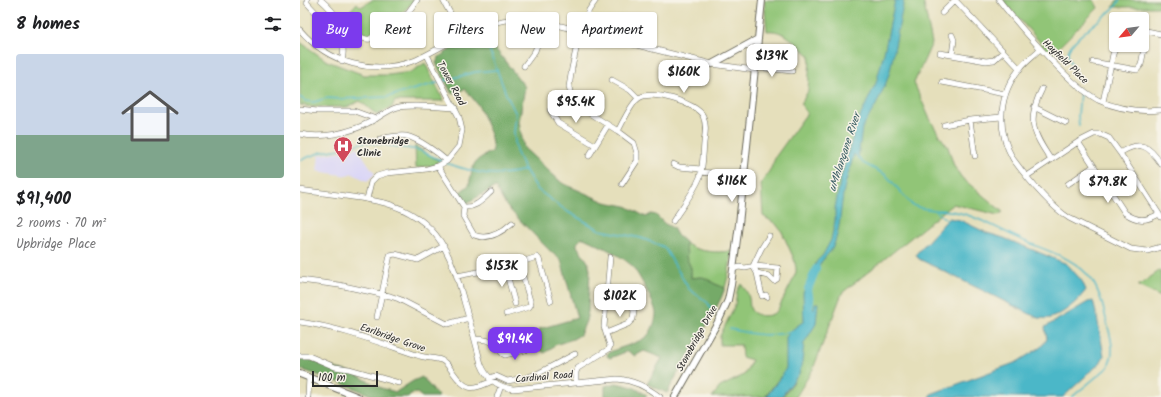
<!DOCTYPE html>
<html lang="en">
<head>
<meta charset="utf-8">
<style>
  body { margin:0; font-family:Kalam,sans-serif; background:#f2f2f2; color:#202124; height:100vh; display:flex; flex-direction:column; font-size:15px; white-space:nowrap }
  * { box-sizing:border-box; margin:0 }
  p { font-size:13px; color:#757577 }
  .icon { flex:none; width:22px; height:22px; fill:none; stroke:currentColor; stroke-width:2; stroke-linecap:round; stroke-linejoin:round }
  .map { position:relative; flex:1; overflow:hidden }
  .drawer { display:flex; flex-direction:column; background:#fff; width:300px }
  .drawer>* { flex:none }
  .top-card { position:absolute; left:12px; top:12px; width:380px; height:36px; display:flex; gap:8px }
  .needle { width:26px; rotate:241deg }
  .tools { position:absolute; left:809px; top:12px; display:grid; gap:8px }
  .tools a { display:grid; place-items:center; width:40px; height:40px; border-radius:4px; background:#fff; box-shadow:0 1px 3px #0004; font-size:20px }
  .scale { position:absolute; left:12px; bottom:10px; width:66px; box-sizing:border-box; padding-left:4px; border:2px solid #2b2b2b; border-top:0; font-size:11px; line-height:14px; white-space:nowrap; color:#2b2b2b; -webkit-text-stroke:3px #f7f3e8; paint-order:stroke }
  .price { position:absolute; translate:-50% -34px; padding:0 9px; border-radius:8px; background:#fff; color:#222; font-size:13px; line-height:26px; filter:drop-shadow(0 1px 2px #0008) }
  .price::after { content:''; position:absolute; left:50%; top:24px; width:12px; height:9px; margin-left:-6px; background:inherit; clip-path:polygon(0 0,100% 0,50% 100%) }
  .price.current { background:#7c3aed; color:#fff }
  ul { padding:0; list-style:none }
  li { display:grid; align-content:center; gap:8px; height:212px; padding:0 16px }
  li+li { border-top:1px solid #e0e0e0 }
  li span { display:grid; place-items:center; height:124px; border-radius:4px; color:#555 }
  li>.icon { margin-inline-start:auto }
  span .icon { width:72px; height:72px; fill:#fffc; stroke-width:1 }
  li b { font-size:17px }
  h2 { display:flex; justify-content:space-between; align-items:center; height:48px; padding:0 16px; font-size:17px }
  .chip { padding:0 14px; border-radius:4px; background:#fff; box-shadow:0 1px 3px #0004; font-size:14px; line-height:36px }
  .chip.current { background:#7c3aed; color:#fff }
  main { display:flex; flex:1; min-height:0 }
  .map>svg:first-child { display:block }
</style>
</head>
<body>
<main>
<section class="drawer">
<h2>8 homes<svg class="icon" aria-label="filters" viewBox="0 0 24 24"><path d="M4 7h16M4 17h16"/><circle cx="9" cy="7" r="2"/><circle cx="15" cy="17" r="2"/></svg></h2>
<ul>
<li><span style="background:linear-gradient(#c9d6e8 65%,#7fa58c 0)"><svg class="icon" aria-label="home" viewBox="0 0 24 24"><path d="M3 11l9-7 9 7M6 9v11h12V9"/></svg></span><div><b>$91,400</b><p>2 rooms · 70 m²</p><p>Upbridge Place</p></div></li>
</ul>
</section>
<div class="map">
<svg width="861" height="397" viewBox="0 0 861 397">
  <rect width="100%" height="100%" fill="#f7f3e8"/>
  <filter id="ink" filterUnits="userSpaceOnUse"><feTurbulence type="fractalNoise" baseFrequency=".025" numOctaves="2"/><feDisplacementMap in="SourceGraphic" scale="8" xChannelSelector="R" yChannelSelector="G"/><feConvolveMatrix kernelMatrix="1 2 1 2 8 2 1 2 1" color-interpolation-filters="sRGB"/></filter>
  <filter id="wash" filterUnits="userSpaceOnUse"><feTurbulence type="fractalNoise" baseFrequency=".012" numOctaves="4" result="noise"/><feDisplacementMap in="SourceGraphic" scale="16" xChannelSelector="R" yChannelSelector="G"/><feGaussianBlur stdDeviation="0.9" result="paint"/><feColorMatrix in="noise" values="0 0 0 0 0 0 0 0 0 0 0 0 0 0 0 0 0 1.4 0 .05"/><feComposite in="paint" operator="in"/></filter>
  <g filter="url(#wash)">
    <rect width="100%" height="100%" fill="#e5dfbb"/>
    <path fill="#dad6f7" d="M57 147 75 174 67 181 51 173 48 176 17 171 19 155 44 151Z"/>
    <path fill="#91c577" stroke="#5e7851" d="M72 0H115L104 11 68 38 42 20 57 3 61 7Z
      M464 0H623L632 43 614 83 629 117 639 135 648 147 654 166 662 178 703 212 698 215 653 204 542 293 513 369 496 397H482L494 382 480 377 465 397H412L420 387 444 375 452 360 442 357 441 345H420V336L435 305 437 291 441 284C444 288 448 292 449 298 450 302 449 306 451 310 457 318 471 317 477 311L492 282 496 272V268L494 259 482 232 476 224 463 216 461 184 471 168 476 156 507 113 501 104 508 91 510 56C497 45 485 29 467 31Z
      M702 0H794L798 8 753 53 749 52Z
      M817 0H861V7H813Z
      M0 42 27 61 64 75H89L111 72 125 63 144 101H95L92 107 77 115 60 101 47 107H13L0 105Z
      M115 146 139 161 134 165 116 168Z
      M387 244C398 252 417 253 430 251L432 253 428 276 425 288 415 284 406 278 400 277 391 278V268L386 257 387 253 385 247Z
      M861 270V297L838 286 859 271Z"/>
    <path fill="#74aa68" stroke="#506a4a" d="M175 33 185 35 225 87 219 122 224 148 262 183 305 202 326 206 346 217 351 214 356 215 365 224 373 228 377 235 387 244 385 247 387 253 386 257 391 268V278L403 277 415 284 425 288C421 300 415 310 409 321 395 345 380 368 367 393L347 384 362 358 344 351 335 356 328 351 310 358 307 356 308 353C319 347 342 343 349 334 353 328 356 319 356 313 355 304 337 270 330 264 317 253 300 246 284 238H282L277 243V246L288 262 290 270 288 311 286 321 280 335 273 339 255 345 245 353 240 350C238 344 241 336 239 329L277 318 261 260 250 251 207 207 195 187 165 204 159 193 169 185C174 162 171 162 193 151L190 132 178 105 165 89 152 94 136 63 139 57Z
      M0 359H8L27 366 53 373 81 388 96 392 113 381 122 377 139 397H122L117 393 110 394 109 397H76L41 383 0 369Z
      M316 383 333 387 347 395 345 397H305V386Z"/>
    <path fill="#4cb7c8" stroke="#3c717a" d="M595 0H604L590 71 586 83 576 105 562 128 558 158 554 154C551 165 547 177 544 189 540 209 541 230 532 249 529 253 525 257 522 261 515 274 501 295 514 309L515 303H518L516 324 504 343 502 362 499 374 481 397H466L480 378 486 368V337L493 329 504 321 503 293 517 261 523 255 531 240 535 221V208L540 182 556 125 576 83 584 53Z
      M649 218 660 220 687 233 704 238 767 264 782 281 786 290C778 301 764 314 750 318 747 319 742 318 738 318L619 259 616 254Z
      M793 301 797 317 804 356 800 363 763 397H629L631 394 717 362 741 347 747 339 745 327 788 302Z"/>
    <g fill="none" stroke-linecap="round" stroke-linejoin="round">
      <path stroke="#4cb7c8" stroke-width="1.5" d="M188 46 206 94 216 114 214 132 216 151 224 168 238 190 268 212 300 230 341 238 364 247 389 289 408 303 414 316
        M779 79C776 70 768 62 768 53 769 40 805 17 815 7 817 5 818 2 820 0
        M143 81 175 72 196 70
        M0 97 5 101 14 102 27 98 39 99 87 97 140 82
        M779 126 778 116 780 92
        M557 156 563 163 586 175 612 205 621 208 634 210 647 220
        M0 160 22 152 40 149 64 142 119 150 142 161
        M146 163C175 173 194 178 225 170
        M634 210C644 210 654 211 664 214 684 220 703 231 722 240 746 251 775 257 791 279 801 293 804 311 808 327 812 341 815 355 807 368L772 397
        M430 329C456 335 466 337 493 332"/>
      <path stroke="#4cb7c8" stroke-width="8" d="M508 312 510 302 508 289 516 269"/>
    </g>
  </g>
  <g filter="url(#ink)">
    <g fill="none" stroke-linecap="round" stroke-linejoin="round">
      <g stroke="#6c6a5d" stroke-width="6">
        <path id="minor" d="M7 0V3L20 17
          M21 0C37 14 42 23 43 45 43 51 44 55 42 61
          M143 0 162 35
          M296 0 289 10 280 31 272 68 269 87 272 100 276 105 318 131 334 143 337 153V161L322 184
          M655 0 720 69
          M699 0C715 21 733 41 751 60 765 75 780 90 798 100 817 109 840 112 861 110
          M642 13 655 0
          M42 29C54 30 62 41 70 39L89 24 104 18 117 0
          M0 30C29 64 74 76 116 60 162 38 192 10 245 22L412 64 454 70
          M842 30 861 34
          M652 35 654 40 652 55
          M740 49C734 55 727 60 722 66 698 93 696 129 713 159 727 178 749 205 769 218L831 249 847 251 861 247
          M640 53 686 61 694 60 703 52
          M793 62 837 70 841 65 844 49
          M224 66 235 51 245 22
          M455 67 492 71
          M312 80 330 90 338 98
          M642 82 705 94
          M742 89C726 120 733 133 751 160
          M803 102 813 54 817 45
          M734 107 766 123
          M0 109 17 111H54L76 119
          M250 110 258 123 295 145
          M670 120 675 156
          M644 125 670 120 701 117
          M318 131C323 122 331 103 339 98 351 89 397 103 403 116 407 125 405 134 404 143 403 154 403 166 400 177 394 192 382 207 373 221
          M0 134C21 139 49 133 68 123 77 119 85 112 95 108 104 104 143 107 156 108
          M80 139C89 137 97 135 106 136 119 139 137 152 147 161
          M778 142 825 213C838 222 846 221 859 214
          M820 153C840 140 849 145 861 164
          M289 156 308 125
          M373 164 379 167 401 169
          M138 166 164 207 163 216 174 235C188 241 202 232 212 223
          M401 172 444 176
          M727 176 778 142 794 134H800L809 138 820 153 861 217
          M768 184 794 166
          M0 190C28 194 57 196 85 203 139 218 152 256 165 305 171 325 176 344 181 364 187 379 197 387 213 389L317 379C333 380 347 387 360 397
          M67 199 71 182 77 176 87 173 127 169 138 166 147 161 159 146 162 130 159 117 127 55
          M164 207C176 208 182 200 191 192
          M205 267 215 304
          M434 269 439 267 445 268 455 266 478 268 477 279 474 281 469 276 457 273
          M157 276 209 266 237 257 239 259 251 301
          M0 280 39 285 90 296 99 299 147 324 169 318
          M467 297 466 295 462 296 457 273 453 266 461 249 469 236
          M206 314 229 307 231 304 219 263
          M77 317 90 255 95 254 118 260 144 246
          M0 322C42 328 80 343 120 356 127 358 135 358 141 360 146 362 149 367 152 371 166 391 171 391 192 381
          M306 333 328 324 333 319 334 311 329 298
          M175 339C194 340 191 342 203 354L205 355 233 348 237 342 236 335
          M0 356H9L35 367 49 369 99 383
          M189 378 196 376 207 381 225 378 239 373 275 354
          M276 383V372L278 368 309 349 310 346 304 327 310 257
          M8 397 9 377
          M197 397 201 386"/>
      </g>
      <g stroke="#6c6a5d" stroke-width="8">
        <path id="tertiary" d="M412 64 458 39
          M0 374 58 397
          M375 397 419 320 428 300 431 285 439 224 462 0"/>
      </g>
      <use href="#minor" stroke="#fff" stroke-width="5"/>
      <use href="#tertiary" stroke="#fff" stroke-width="6"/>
    </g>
  </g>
  <defs>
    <g id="hospital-pin" transform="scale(1)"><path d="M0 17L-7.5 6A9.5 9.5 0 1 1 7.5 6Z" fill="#d1495b" stroke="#f7f3e8"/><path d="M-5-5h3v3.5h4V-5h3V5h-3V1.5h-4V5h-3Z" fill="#fff"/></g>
  </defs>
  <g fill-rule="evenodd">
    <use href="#hospital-pin" x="43" y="146"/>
  </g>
  <g text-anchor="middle" stroke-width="3" stroke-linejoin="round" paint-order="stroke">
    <g font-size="10" fill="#2b2b2b" stroke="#f7f3e8">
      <text transform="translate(766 61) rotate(44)" y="4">Hayfield Place</text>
      <text transform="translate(152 83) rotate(62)" y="4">Tower Road</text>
      <text transform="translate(93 337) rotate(19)" y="4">Earlbridge Grove</text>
      <text transform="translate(396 338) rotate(-61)" y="4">Stonebridge Drive</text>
      <text transform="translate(244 376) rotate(-5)" y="4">Cardinal Road</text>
    </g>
    <g font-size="10" font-weight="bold" fill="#2b2b2b" stroke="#f7f3e8" text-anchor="start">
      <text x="57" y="144">Stonebridge<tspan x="57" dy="12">Clinic</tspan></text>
    </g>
    <g font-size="11" font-style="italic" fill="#375c62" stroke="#f7f3e8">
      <text transform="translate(544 152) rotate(-72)" y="4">uMhlangane River</text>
    </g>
  </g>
</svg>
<div class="tools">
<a><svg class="needle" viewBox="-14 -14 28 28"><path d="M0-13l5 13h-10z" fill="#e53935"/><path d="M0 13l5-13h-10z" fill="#757577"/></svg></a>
</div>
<div class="scale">100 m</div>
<b class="price" style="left:472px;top:78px">$139K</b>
<b class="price" style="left:384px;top:94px">$160K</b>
<b class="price" style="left:276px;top:124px">$95.4K</b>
<b class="price" style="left:432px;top:203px">$116K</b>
<b class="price" style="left:808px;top:204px">$79.8K</b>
<b class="price" style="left:202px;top:288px">$153K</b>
<b class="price" style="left:320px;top:318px">$102K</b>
<b class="price current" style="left:215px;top:361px">$91.4K</b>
<div class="top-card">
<a class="chip current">Buy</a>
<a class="chip">Rent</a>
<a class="chip">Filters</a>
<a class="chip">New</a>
<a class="chip">Apartment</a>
</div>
</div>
</main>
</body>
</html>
